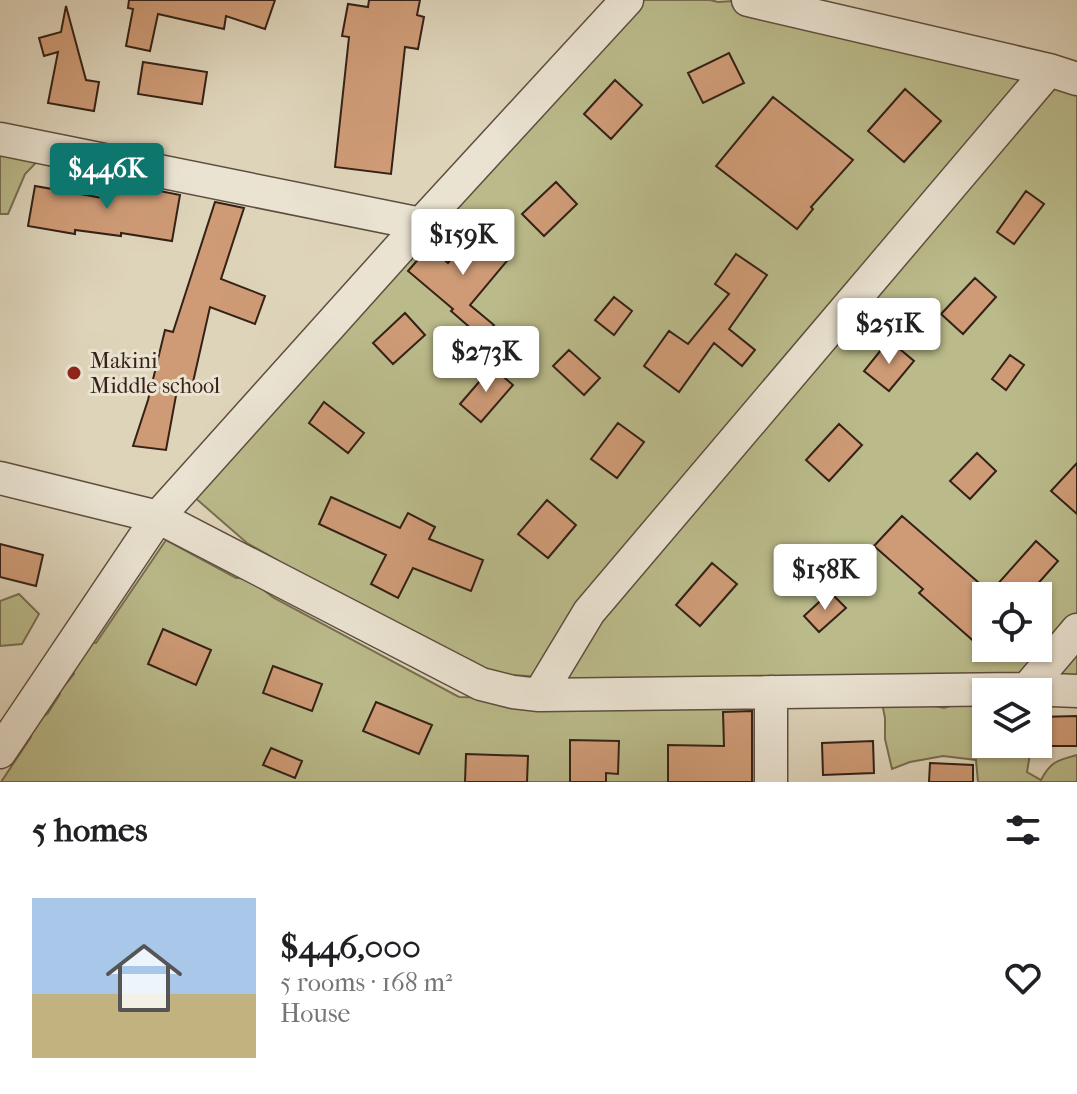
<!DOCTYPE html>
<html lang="en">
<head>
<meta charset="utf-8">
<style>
  body { margin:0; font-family:"IM FELL French Canon",serif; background:#f6f6f6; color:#202124; height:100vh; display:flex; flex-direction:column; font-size:30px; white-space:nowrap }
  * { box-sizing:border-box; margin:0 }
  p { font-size:26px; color:#757577 }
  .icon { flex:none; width:44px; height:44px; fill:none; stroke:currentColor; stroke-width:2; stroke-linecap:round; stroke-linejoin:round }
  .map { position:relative; height:782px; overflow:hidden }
  .panel { display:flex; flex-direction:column; background:#fff; flex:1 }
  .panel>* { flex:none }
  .buttons { position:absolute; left:972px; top:582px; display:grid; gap:16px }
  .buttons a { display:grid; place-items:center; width:80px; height:80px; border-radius:0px; background:#fff; box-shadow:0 2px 6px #0004; font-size:40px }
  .price { position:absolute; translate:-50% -68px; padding:0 18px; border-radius:8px; background:#fff; color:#222; font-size:26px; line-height:52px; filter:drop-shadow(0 2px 4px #0008) }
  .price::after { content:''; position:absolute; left:50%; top:48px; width:24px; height:18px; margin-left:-12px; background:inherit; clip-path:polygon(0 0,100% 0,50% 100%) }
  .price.active { background:#0f766e; color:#fff }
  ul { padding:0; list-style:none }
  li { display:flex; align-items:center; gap:24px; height:200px; padding:0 32px }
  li+li { border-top:2px solid #e0e0e0 }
  li span { display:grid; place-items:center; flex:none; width:224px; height:160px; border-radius:0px; color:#555 }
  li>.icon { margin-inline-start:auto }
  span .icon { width:96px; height:96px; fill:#fffc; stroke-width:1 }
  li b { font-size:34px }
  h2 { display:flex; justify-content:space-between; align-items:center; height:96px; padding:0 32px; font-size:34px }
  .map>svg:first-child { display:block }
</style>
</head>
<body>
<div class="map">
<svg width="1077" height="782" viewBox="0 0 1077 782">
  <rect width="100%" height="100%" fill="#ded4ba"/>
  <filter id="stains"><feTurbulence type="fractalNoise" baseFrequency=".0025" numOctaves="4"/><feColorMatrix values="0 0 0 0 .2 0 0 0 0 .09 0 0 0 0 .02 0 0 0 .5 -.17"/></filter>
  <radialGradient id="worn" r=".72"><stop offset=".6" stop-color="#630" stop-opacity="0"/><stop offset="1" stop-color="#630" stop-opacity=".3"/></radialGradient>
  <path fill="#baba8a" stroke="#786e50" stroke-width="2" fill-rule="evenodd" d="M639 0H710L718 2 749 0 1077 89V688L571 679 497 674 368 612 247 543 193 496ZM986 596H1038V648H986Z
    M0 124 54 144 25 174 8 214H0Z
    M166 540 236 578C251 577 263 590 274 598L459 697 760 704 757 782H1L31 737 32 725 48 713 60 694 59 692 74 674 72 658 87 642 96 643Z
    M19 594 39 614 22 644 0 646V601Z
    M986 701V744H1018L1030 754 1027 772 1041 780C1051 761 1058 760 1077 755V782H978L976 760 943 756 910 762 892 769 885 739V718L882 703H920L944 708 963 702Z"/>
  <path fill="#ce9b76" stroke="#352116" stroke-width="2" d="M129 0H275L265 29 226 16 224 29 158 14 150 51 126 46 133 9 128 8Z
    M369 0H420L417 15 424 17 418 49 405 47 391 174 335 167 349 37 342 36 348 4 368 7Z
    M66 6 86 80 99 82 94 111 48 103 58 52 44 56 39 38 61 32Z
    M729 53 744 83 703 103 688 73Z
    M143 62 207 72 202 104 138 94Z
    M615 80 642 105 611 139 584 114Z
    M905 89 941 121 904 162 868 131Z
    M773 97 853 160 811 207 813 209 797 229 716 166Z
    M105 180 180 195 172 241 121 233V236L75 230V234L28 226 35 186 103 198Z
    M556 182 577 204 544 236 522 214Z
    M1026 191 1044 204 1014 244 997 232Z
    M215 202 244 208 221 279 265 296 255 324 210 307 191 391 177 390 166 450 133 446 148 400 165 330 173 332Z
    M477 228 511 256 470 305 494 325 482 338 451 311 453 309 408 271 429 247 448 263Z
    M736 254 767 275 729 329 755 350 742 366 714 343 679 392 644 366 669 331 688 344 729 294 715 284Z
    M975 278 996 297 963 334 941 314Z
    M614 297 632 311 614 335 595 320Z
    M405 313 425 335 393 364 373 343Z
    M889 340 914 361 889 391 864 371Z
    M569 350 600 378 584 395 553 366Z
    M1010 355 1024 365 1006 390 992 379Z
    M492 367 513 385 481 422 460 404Z
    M324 402 364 433 348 453 309 423Z
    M618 423 644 442 617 478 591 459Z
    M839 424 862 445 829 481 806 460Z
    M977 453 996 471 970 499 950 481Z
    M1077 463V514L1051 491Z
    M331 497 400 528 408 513 435 527 429 539 483 560 471 591 413 568 398 598 371 584 386 555 319 524Z
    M547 500 576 525 548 558 518 534Z
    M902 516 986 589V652L919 593 923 589 874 546Z
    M1036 541 1058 561 1027 596H987Z
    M0 544 43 555 36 586 0 577Z
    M856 546 869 560 846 581 833 568Z
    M712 563 737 584 700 626 676 605Z
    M830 592 846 608 819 632 804 616Z
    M163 629 211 650 196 685 148 664Z
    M273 666 322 684 312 711 263 693Z
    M376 702 432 725 419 754 363 731Z
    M752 711V782H668V745L724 746 723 712Z
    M1077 716V746H1038V717Z
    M570 740 619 741 618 774 606 773V782H570Z
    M873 741 874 773 823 775 822 743Z
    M271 748 302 761 295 778 263 765Z
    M466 754 528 756 527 782H465Z
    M930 763 973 765V782H929Z"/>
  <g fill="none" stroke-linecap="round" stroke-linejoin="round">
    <g stroke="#5f4e3f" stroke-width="35">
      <path id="minor" d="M748 0 1049 70 1077 79
        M0 139 421 224
        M0 478 158 517 481 684 513 692 539 695 1027 689 1077 691
        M1027 689 1077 630
        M771 692V782
        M539 695 589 612 1049 70
        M0 752 158 517 421 224 627 0"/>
    </g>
    <use href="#minor" stroke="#eae3d2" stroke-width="32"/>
  </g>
  <circle fill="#8f2418" stroke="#eae3d2" stroke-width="3" cx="74" cy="373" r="8"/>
  <g text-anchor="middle" stroke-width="6" stroke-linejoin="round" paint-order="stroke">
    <g font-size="22" fill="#352116" stroke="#eae3d2" text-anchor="start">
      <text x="90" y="368">Makini<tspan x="90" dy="25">Middle school</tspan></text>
    </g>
  </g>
  <rect width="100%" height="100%" filter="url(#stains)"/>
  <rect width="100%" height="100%" fill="url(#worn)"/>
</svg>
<div class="buttons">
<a><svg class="icon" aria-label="locate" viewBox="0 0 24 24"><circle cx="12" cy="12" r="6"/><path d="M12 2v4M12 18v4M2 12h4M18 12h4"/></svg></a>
<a><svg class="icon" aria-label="layers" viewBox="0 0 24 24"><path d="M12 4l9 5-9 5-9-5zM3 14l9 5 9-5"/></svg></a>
</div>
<b class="price active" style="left:107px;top:211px">$446K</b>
<b class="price" style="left:463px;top:277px">$159K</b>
<b class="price" style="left:889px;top:366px">$251K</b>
<b class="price" style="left:486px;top:394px">$273K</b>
<b class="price" style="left:825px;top:612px">$158K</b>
</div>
<section class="panel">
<h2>5 homes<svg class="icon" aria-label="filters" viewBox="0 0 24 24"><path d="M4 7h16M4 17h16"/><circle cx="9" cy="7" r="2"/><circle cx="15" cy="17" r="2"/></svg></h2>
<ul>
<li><span style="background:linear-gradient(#a9c7e8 60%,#c2b280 0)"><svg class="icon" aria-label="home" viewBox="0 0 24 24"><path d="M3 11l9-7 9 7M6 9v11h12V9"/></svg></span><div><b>$446,000</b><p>5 rooms · 168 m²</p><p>House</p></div><svg class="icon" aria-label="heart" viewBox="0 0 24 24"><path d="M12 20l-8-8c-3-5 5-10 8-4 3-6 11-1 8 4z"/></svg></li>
</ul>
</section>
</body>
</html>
